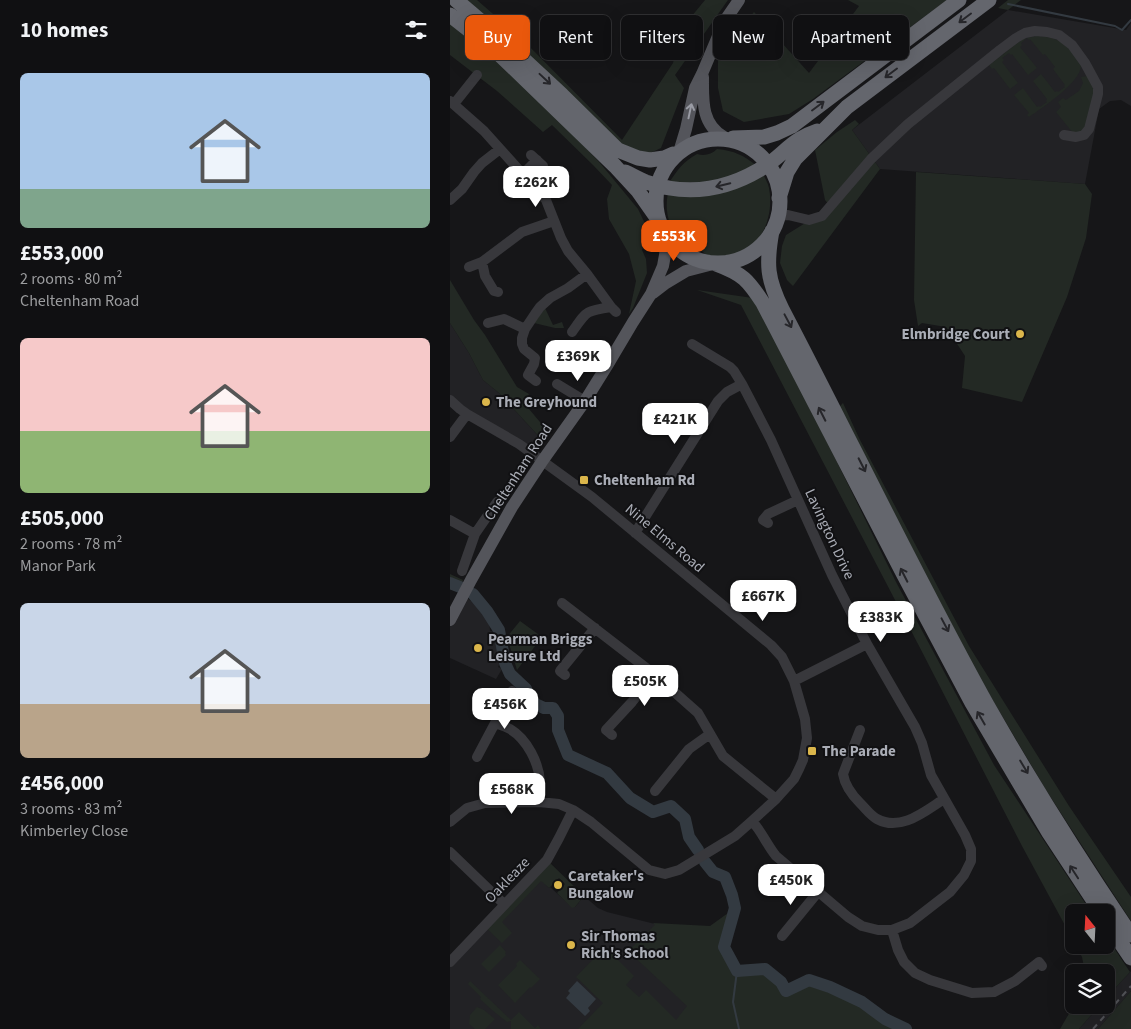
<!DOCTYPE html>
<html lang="en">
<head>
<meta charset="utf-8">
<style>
  body { margin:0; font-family:"Source Sans 3",sans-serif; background:#19191b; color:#f1f3f6; height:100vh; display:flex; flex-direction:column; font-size:19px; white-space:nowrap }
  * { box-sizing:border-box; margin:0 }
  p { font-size:16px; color:#9c9d9f }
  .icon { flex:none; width:28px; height:28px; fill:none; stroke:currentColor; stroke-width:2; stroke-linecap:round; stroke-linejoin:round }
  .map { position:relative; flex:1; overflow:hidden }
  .sheet { display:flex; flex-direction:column; background:#101012; width:450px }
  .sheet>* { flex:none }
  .banner { position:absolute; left:15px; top:15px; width:475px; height:45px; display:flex; gap:10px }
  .needle { width:32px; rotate:342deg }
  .fabs { position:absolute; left:615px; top:904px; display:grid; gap:10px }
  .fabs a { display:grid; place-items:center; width:50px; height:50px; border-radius:8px; background:#101012; box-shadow:0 5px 20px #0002,0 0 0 1px #303032; font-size:25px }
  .price { position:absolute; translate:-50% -42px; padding:0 11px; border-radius:10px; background:#fff; color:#222; font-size:16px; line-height:32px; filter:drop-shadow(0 1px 2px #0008) }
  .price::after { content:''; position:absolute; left:50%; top:30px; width:15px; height:11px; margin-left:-8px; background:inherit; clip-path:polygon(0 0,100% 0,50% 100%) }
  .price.active { background:#ea580c; color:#fff }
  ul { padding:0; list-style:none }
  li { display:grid; align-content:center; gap:10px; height:265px; padding:0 20px }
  li span { display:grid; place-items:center; height:155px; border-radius:8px; color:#555 }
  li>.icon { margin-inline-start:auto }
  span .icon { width:90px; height:90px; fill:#fffc; stroke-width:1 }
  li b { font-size:21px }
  h2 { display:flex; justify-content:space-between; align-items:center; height:60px; padding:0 20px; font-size:21px }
  .tag { padding:0 18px; border-radius:8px; background:#101012; box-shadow:0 5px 20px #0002,0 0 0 1px #303032; font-size:18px; line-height:45px }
  .tag.active { background:#ea580c; color:#fff }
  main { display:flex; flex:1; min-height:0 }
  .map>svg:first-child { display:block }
</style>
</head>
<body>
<main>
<section class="sheet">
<h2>10 homes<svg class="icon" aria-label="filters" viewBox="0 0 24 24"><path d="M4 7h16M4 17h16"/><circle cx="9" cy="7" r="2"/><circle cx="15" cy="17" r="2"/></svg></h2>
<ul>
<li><span style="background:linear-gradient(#a9c7e8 75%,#7fa58c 0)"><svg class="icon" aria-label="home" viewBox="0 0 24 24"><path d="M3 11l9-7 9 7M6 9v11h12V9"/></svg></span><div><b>£553,000</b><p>2 rooms · 80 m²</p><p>Cheltenham Road</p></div></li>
<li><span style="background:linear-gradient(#f6c9c9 60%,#8fb573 0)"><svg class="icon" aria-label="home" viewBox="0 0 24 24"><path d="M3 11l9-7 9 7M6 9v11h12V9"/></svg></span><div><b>£505,000</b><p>2 rooms · 78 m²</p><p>Manor Park</p></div></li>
<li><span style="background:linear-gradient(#c9d6e8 65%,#b9a48a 0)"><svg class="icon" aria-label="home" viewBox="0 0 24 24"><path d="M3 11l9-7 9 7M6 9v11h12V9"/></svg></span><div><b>£456,000</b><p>3 rooms · 83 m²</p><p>Kimberley Close</p></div></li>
</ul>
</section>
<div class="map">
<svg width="681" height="1029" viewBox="0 0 681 1029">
  <rect width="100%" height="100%" fill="#161618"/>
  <path fill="#222225" d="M558 10 676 30 681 23V106L671 100 660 101 649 109 635 184 430 169 402 130Z
    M0 323 19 353 33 380 49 393 94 442 95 445 88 446 81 453 0 400Z
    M13 595 33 610 39 618 40 631 47 632 52 658 48 667 52 669 46 679 0 658V620Z
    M84 873 99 888 100 887 122 907H125L134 896 148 908 157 912 205 924 289 1029H0V962Z
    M681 971V991L648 1029H629L650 1005H656V998Z"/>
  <path fill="#232924" d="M17 0H27L74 41 172 140 223 63 232 28 255 0H278L225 75 234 88 211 148 196 155 169 146Z
    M398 0H497L363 99 339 114 294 122 273 111 268 88V56L304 12 359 73 409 6Z
    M558 0H571L558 10 548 8Z
    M0 19 47 60 109 119 150 163 188 209 200 234 192 250 196 259 197 273 183 308 179 314 186 281 179 254 159 219 157 199 162 185 143 165 102 125 93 132 47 91 0 55Z
    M586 36C601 37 610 39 620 50 625 54 631 59 631 66 630 83 593 107 579 117L577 115 579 113 564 95 573 88 587 107 589 106 590 107 597 102 596 101 597 99 583 81 591 74 605 92 607 91 608 92 615 87 614 86 615 85 603 69 605 67 595 54 593 55 580 39 579 40 577 38 571 43 572 45 570 47 587 68 578 75 562 54 561 55 559 53 552 58 554 60 552 62 568 83 560 89 544 68 542 69 539 65 573 39Z
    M637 76 642 83 644 91 634 131 623 133 606 112 611 107 608 102 613 98 616 100 629 91 633 83 631 77Z
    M405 120 409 124 402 130 430 169 343 286 337 280 330 263 332 246 336 235 381 207 375 200 365 150 387 132Z
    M267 149C285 151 293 155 307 166L268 182 219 183C228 169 233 162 247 154 254 156 261 155 267 149Z
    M466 172 635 184 642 194 636 238 617 297 572 402 512 388 515 356 496 327 472 323 468 326 464 300Z
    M313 174C315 178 318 183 319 188 324 213 314 245 288 254 278 257 267 257 257 256 249 247 249 251 240 247 239 247 235 243 234 242 219 230 214 212 218 193Z
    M0 280 24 320 35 335 67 387 79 394 74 403 100 434 94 442 49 393 33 380 19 353 0 323Z
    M247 290 303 298 326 338 446 582 544 765 641 912H624V942L572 846 468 644 291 305Z
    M95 308 103 325 112 322 114 328H105L84 323Z
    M393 403 409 438 519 646 619 806 681 897V921L596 790 513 650 388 408Z
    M0 574 13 580 8 592 0 589Z
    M70 621 92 637 67 670 57 637Z
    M97 860 134 896 125 907 122 908 107 893 115 884 109 878 99 888 91 881 52 922 62 933 52 943 34 926Z
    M285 908 274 947 287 971 315 969 331 982 336 991 359 980 380 987 412 1002 435 1019 456 1029H128L153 1003 126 977 155 947 184 976 176 985 189 997 196 990 226 1020 237 1006 178 951 205 925 203 923 260 926Z
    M656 936 680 972 656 998V972H635L632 957 626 945H656Z
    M50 945 56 952 55 953 56 955 39 972 31 964Z
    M70 960 90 979 81 988 80 987 65 1003 48 985 67 966 66 964Z
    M20 981 61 1020 69 1012 85 1028 88 1025 91 1029H61V1021L57 1022 42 1010 30 999 31 997 18 984Z
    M681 991V1029H648Z
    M624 1005H650L629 1029H610Z
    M27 1007 34 1010 45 1019 35 1029H25L19 1024 20 1015Z"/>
  <path fill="#333a41" d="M127 981 146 999 138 1008 140 1011 135 1016 116 998 120 993 118 991Z"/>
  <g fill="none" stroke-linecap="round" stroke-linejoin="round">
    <path stroke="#333a41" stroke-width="2" d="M558 4 665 26 672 30 681 20
      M287 971 283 1002 289 1029"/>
    <path stroke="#333a41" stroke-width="12" d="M0 583 10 587
      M23 594 37 611 49 630 55 663 60 674 76 689 81 702 94 708H103L108 716V730L118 755 157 773 180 798 203 812 221 806 235 819 239 837 248 850
      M255 862 263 872 275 877 282 895 285 908 274 947 287 971 315 969 331 982 336 991 359 980 380 987 412 1002 435 1019 456 1029"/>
    <path stroke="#38383c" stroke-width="10" d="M0 101 34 131 96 200 111 238 118 251 137 274 161 307 166 312
      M4 104 27 75
      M81 155 93 166
      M73 174 87 160
      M0 200 12 189 24 172 32 163 50 149
      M327 216 338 215 359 220 372 216 421 159 458 124 550 50 566 38 575 33 585 31 597 32 609 35 622 45 635 63 648 87V94L639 129 634 135 626 137 614 135
      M32 262 35 276 44 291 48 292
      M19 267 32 262 72 232 104 221
      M38 323 54 319 75 329
      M122 332C137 311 135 311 161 307
      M242 344 280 367 284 371 292 384 321 440 382 575 417 644 465 727 472 743 481 775 515 835 521 849V861L514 875 500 892 460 923 442 930
      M86 381 78 375 84 364 85 358 74 349 72 344V338L75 329 85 314 90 307 100 298 118 288 137 274
      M107 384 135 401
      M0 400 10 409 17 414 69 444 142 497 321 645 332 657 344 681 355 719 357 738 353 760 349 769 344 779 326 799 302 821 285 836 229 870 215 874 199 870 141 822 123 810 109 804 89 802 35 803 17 808 0 822
      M0 437 17 414
      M0 520 25 534
      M318 523 313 520 318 514 348 500
      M185 533 268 401 277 392 292 384
      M12 571 25 534 47 502
      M112 603 204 674 248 713 273 756 326 799
      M115 675 110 671 145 628
      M344 681 417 644
      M45 723C50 725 55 726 60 729 77 739 89 763 90 782 91 789 90 796 89 802
      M410 730 393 774C395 786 402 795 410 803 416 809 421 816 427 819 451 832 475 811 494 799
      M162 735 156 730 182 702 204 674
      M27 757 62 691
      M205 791 239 749 260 734
      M302 821C312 832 317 845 326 856L398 917 412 926 428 930H442L448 950 454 962 465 973 480 980 522 993 544 992 565 981 589 962 592 966
      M0 852 54 904
      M332 936 368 892
      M0 962 97 860 109 838 123 810"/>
    <path stroke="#54555b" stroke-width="12" d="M253 77C253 100 251 124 274 137
      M230 149 236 129 245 88 252 74 268 36 276 19 289 0
      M203 293 216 283 236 271 263 264
      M0 620 21 580 62 507 93 460 135 401 158 364 183 322 201 294 213 266 215 255 216 245 215 234"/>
    <path stroke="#64666d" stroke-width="15" d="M6 0 55 42 112 95 168 150 188 158 200 160 214 158 223 154
      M0 15 47 52 165 166 188 191 207 218
      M283 138 314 137 327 133 342 126 509 0
      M206 201a62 62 0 1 1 124 0a62 62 0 1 1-124 0Z
      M175 172C182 175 188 179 196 182 239 197 279 190 317 165 328 158 338 146 350 139 355 136 361 133 367 131
      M329 198 337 172 345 159 397 107 539 0
      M322 231C316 264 317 279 332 309 401 441 465 575 537 705 582 784 630 860 681 935
      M266 264C293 274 298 280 313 303L454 575 522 703 599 833 651 912
      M656 921 681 958"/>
    <path stroke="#515257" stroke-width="2" stroke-dasharray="6 5" stroke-linecap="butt" d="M643 1029 681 986"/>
  </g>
  <defs><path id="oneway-shaft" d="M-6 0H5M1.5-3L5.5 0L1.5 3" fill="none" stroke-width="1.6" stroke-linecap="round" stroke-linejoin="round" transform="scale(1.25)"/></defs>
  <g stroke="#26262a">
    <use href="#oneway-shaft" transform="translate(515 18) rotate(143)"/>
    <use href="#oneway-shaft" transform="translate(441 73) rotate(143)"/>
    <use href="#oneway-shaft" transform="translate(95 79) rotate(43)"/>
    <use href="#oneway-shaft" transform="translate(368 106) rotate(-37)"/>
    <use href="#oneway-shaft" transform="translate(273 185) rotate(166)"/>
    <use href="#oneway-shaft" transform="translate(338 321) rotate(62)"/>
    <use href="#oneway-shaft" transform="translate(372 414) rotate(-117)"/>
    <use href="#oneway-shaft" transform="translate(412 465) rotate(63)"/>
    <use href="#oneway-shaft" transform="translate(454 575) rotate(-117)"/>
    <use href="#oneway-shaft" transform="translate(495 625) rotate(62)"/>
    <use href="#oneway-shaft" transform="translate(531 718) rotate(-120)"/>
    <use href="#oneway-shaft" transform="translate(574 767) rotate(59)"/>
    <use href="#oneway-shaft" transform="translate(624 872) rotate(-123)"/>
  </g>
  <use stroke="#999ba4" href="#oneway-shaft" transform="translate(240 111) rotate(-78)"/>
  <g fill="#dbb64b" stroke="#111113" stroke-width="2">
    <circle cx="570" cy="334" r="5"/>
    <circle cx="36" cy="402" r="5"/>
    <rect x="129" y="475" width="10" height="10" rx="2.5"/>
    <circle cx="28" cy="648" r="5"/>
    <rect x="357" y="746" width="10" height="10" rx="2.5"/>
    <circle cx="108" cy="885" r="5"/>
    <circle cx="121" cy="945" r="5"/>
  </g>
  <g text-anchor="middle" stroke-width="4" stroke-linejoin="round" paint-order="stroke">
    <g font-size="15" font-weight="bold" fill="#aaadb6" stroke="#111113" text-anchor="start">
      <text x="560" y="339" text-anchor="end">Elmbridge Court</text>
      <text x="46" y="407">The Greyhound</text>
      <text x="144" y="485">Cheltenham Rd</text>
      <text x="38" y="644">Pearman Briggs<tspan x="38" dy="17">Leisure Ltd</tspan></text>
      <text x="372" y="756">The Parade</text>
      <text x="118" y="881">Caretaker's<tspan x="118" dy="17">Bungalow</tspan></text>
      <text x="131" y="941">Sir Thomas<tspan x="131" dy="17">Rich's School</tspan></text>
    </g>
    <g font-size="15" fill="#aaadb6" stroke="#111113">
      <text transform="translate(68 472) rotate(-57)" y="5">Cheltenham Road</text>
      <text transform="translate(380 534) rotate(65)" y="5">Lavington Drive</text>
      <text transform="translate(215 538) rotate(40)" y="5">Nine Elms Road</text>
      <text transform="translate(57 880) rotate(-46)" y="5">Oakleaze</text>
    </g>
  </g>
</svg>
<div class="fabs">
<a><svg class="needle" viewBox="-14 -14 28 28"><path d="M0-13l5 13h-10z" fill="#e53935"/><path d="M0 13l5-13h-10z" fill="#9c9d9f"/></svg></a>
<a><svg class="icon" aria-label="layers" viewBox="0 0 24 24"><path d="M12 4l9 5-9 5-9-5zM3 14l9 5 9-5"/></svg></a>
</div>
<b class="price" style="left:86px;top:208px">£262K</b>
<b class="price active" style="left:224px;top:262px">£553K</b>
<b class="price" style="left:128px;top:382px">£369K</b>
<b class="price" style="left:225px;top:445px">£421K</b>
<b class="price" style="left:313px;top:622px">£667K</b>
<b class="price" style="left:431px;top:643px">£383K</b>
<b class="price" style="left:195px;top:707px">£505K</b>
<b class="price" style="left:55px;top:730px">£456K</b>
<b class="price" style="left:62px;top:815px">£568K</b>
<b class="price" style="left:341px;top:906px">£450K</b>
<div class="banner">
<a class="tag active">Buy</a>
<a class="tag">Rent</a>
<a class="tag">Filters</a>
<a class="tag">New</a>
<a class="tag">Apartment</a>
</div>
</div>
</main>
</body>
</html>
